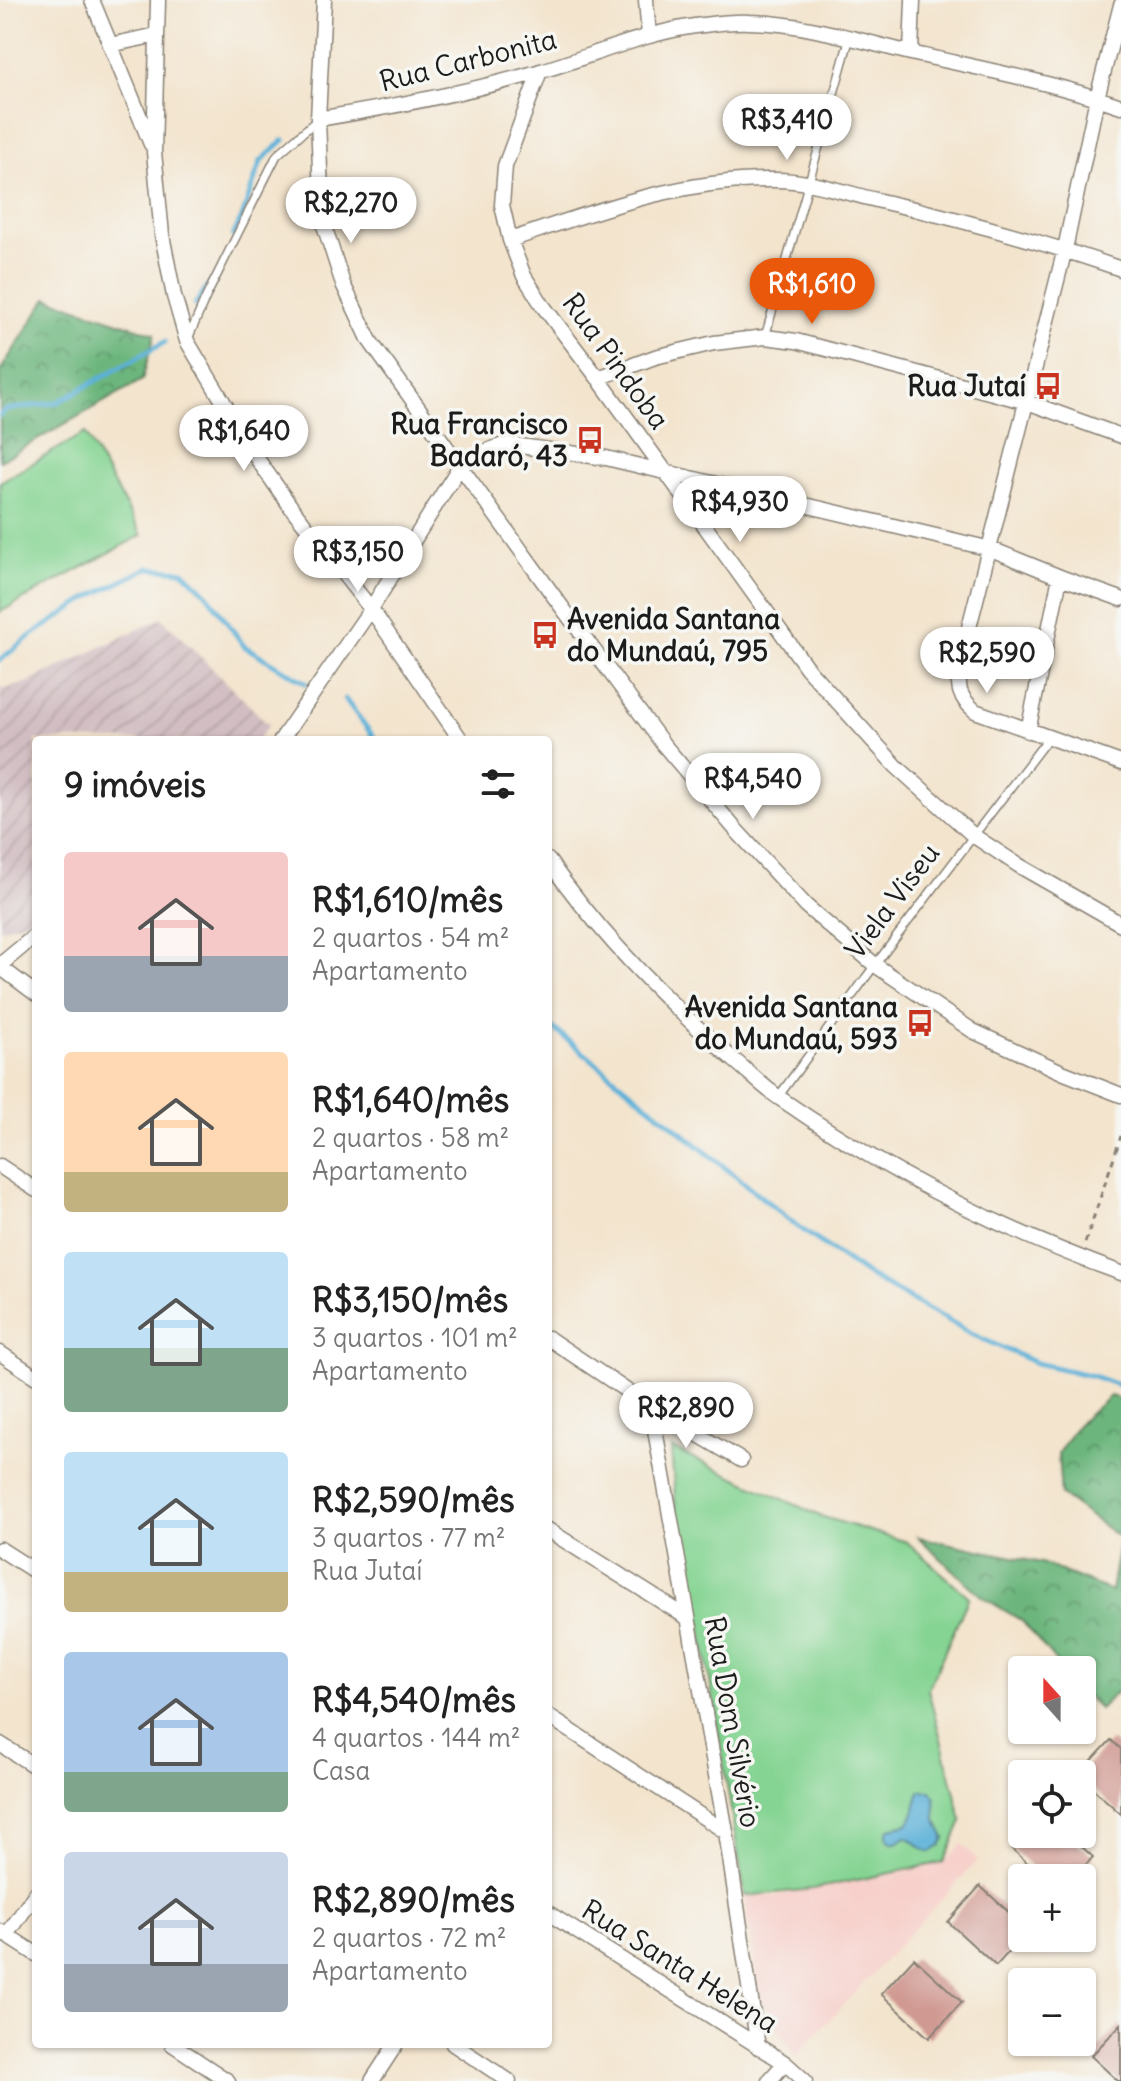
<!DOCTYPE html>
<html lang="pt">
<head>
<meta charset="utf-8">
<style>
  body { margin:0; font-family:Delius,sans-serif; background:#f6f6f6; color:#222; height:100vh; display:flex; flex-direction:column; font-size:30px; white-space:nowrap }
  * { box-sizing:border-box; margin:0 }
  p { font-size:26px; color:#767676 }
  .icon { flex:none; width:44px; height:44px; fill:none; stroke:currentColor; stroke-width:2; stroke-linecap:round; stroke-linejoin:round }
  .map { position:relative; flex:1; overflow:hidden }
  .drawer { position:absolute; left:32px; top:736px; width:520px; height:1312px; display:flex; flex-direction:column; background:#fff; border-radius:8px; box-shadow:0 2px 6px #0004 }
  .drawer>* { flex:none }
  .needle { width:52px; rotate:339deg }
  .tools { position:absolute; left:1008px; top:1656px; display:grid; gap:16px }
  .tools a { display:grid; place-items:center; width:88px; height:88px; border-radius:8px; background:#fff; box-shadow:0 2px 6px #0004; font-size:40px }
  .price { position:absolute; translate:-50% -68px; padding:0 18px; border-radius:28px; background:#fff; color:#222; font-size:26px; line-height:52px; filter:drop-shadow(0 2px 4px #0008) }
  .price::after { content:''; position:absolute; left:50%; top:48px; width:24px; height:18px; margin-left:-12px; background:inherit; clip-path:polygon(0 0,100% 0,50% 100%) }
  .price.selected { background:#ea580c; color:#fff }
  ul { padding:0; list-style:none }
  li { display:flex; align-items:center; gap:24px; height:200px; padding:0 32px }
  li span { display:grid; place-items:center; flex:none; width:224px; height:160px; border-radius:8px; color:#555 }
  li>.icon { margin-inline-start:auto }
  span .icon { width:96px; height:96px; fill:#fffc; stroke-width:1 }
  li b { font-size:34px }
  h2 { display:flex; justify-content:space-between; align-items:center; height:96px; padding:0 32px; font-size:34px }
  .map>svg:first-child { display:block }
</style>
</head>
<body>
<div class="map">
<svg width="1121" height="2081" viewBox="0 0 1121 2081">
  <defs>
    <pattern id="industrial-furrows" width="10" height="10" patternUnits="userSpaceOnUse" patternTransform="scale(2)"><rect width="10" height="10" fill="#d2bec2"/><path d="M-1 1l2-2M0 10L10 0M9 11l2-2" fill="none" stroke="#b4a3a6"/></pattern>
    <pattern id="forest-crowns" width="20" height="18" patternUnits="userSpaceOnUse" patternTransform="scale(2)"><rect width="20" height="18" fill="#6cb67d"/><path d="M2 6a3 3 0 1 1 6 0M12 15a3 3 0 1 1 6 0" fill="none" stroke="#589366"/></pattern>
  </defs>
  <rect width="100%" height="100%" fill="#f6f6f2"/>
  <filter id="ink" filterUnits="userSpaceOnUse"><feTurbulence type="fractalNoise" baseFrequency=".0125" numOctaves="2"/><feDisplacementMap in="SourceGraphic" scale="16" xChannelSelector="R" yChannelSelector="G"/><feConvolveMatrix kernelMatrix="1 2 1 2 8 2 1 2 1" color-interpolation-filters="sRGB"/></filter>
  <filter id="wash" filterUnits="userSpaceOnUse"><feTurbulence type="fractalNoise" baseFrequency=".006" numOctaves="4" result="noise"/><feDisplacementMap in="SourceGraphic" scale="32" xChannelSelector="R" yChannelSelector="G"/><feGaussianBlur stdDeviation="1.8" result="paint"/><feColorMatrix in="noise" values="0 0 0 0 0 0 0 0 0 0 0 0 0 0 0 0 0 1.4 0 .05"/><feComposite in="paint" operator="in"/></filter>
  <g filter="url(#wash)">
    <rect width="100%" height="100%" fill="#f3e4cd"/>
    <path fill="#f7d0cb" d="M962 1844 978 1860 795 2057 759 1995 745 1896H775L858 1881 943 1863Z"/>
    <path fill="url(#industrial-furrows)" d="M162 618 269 725 258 740H36V918L0 929V690L26 683Z"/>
    <path fill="url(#forest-crowns)" stroke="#44694c" stroke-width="2" d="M47 298 155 334 142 380 0 461V371Z
      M1110 1396 1121 1399V1688L1099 1709 1082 1691V1670H1063L1022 1621 981 1596 918 1537 1041 1563 1111 1591 1120 1538 1061 1495 1058 1453 1077 1425Z"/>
    <path fill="#85d493" stroke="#507858" stroke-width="2" d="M85 433 142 535 0 612V482Z
      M671 1448 820 1516 907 1542 969 1597 928 1689 962 1821 944 1862 813 1889 745 1896 698 1608 676 1512Z"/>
    <path fill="#5cb1d8" stroke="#3c667a" stroke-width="2" d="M921 1791H931L935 1797 936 1820 945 1838 941 1845 931 1852C920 1850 916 1840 906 1837L897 1843H892L887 1838V1832L890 1828 908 1824C918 1811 914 1802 921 1791Z"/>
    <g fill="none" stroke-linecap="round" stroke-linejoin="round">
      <path stroke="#5cb1d8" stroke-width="5" d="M233 236 242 217 261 161 284 140
        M195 305 209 284
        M0 415 6 410 58 402 165 342
        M0 660 29 637 88 598 148 568 183 571 207 594 244 646 306 683
        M345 699 376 740
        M548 1024 797 1226 867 1275 976 1336 1036 1363 1093 1376 1121 1386"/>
    </g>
    <g id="blocks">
      <path fill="#d09992" d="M1111 1740 1121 1749V1814L1082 1779V1774H1079Z
        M1026 1834H1068L1093 1857 1074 1878H1044L1012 1849Z
        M980 1886 1022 1924V1937L996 1966 948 1922Z
        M914 1958 962 2002 929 2038 881 1994Z
        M1121 2024V2081H1118L1091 2056Z"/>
    </g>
  </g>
  <g filter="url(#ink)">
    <use href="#blocks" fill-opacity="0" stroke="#888074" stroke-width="2"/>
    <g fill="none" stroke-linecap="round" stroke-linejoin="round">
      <g stroke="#888074" stroke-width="10">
        <path id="service" d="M765 337 850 37
          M188 339 206 297 277 155 318 119
          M778 1097 875 965 1049 737"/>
      </g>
      <g stroke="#888074" stroke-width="17">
        <path id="minor" d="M92 0 151 144
          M158 0 154 152 162 235 174 296 187 341 258 460 291 507 371 609 461 740
          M324 0 318 119 322 219 343 284 370 341 553 595 663 744 736 830 806 906 875 965 973 1031 1062 1072 1121 1095
          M646 0 649 36
          M1121 5 1097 98 1065 249 959 667C958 689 958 696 975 711L1121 763
          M110 45 157 35
          M911 53 913 0
          M540 71 505 166 502 205 510 240 524 276 543 306 598 378 807 668 896 766 974 836 1018 865 1121 924
          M318 119C392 107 466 93 538 72 590 57 640 34 695 26 712 24 731 21 749 22 805 23 861 41 915 54 984 69 1054 83 1121 106
          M510 240C596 211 683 178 775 180 809 180 843 192 876 200 959 219 1041 241 1121 269
          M598 378 655 357 714 343 765 337 796 341 1027 402 1121 436
          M1028 731 1060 577
          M281 740 371 609 460 466 481 453 506 444 606 458 991 549 1060 577 1121 599
          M548 860C600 934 666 1002 734 1060 750 1073 764 1088 781 1099 885 1171 1002 1230 1121 1273
          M0 965 36 935
          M0 967 36 994
          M0 1166 36 1190
          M548 1338 651 1407 741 1460
          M0 1353 36 1377
          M651 1407 726 1832 758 2047
          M548 1530 688 1618
          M0 1549 36 1572
          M548 1716 726 1832
          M0 1744 36 1767
          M548 1913 785 2063 805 2081
          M0 1931 36 1954
          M7 1935 36 1893
          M172 2044 228 2081
          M453 2044 509 2081
          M372 2081 396 2044
          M769 2081 785 2063"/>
      </g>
      <path stroke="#888074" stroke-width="3" stroke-dasharray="6 6" stroke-linecap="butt" d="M1085 1243 1121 1136"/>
      <use href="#service" stroke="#fff" stroke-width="7"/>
      <use href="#minor" stroke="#fff" stroke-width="14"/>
    </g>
  </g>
  <defs>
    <g id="bus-bare" transform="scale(2.16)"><path d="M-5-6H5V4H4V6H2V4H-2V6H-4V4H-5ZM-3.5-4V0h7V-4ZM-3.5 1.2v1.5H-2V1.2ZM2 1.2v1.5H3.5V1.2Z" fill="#c8321e" stroke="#f6f6f2" stroke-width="2.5" paint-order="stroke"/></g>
  </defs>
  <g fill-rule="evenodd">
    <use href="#bus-bare" x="1048" y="386"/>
    <use href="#bus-bare" x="590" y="440"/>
    <use href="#bus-bare" x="545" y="635"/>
    <use href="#bus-bare" x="920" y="1023"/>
  </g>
  <g text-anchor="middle" stroke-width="7" stroke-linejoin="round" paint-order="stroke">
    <g font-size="28" fill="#1c1c1c" stroke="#f6f6f2">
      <text transform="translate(468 60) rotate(-14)" y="10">Rua Carbonita</text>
      <text transform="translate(616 361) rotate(54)" y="10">Rua Pindoba</text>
      <text transform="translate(892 901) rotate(-53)" y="10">Viela Viseu</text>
      <text transform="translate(733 1722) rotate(80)" y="10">Rua Dom Silvério</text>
      <text transform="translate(680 1966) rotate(32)" y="10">Rua Santa Helena</text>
    </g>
    <g font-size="28" font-weight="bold" fill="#1c1c1c" stroke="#f6f6f2" text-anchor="end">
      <text x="1026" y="396">Rua Jutaí</text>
      <text x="568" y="434">Rua Francisco<tspan x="568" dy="32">Badaró, 43</tspan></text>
      <text x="567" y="629" text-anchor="start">Avenida Santana<tspan x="567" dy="32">do Mundaú, 795</tspan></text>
      <text x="898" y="1017">Avenida Santana<tspan x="898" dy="32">do Mundaú, 593</tspan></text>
    </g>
  </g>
</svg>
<div class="tools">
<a><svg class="needle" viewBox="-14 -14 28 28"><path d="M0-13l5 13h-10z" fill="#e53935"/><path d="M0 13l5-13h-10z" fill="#767676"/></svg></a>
<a><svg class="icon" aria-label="locate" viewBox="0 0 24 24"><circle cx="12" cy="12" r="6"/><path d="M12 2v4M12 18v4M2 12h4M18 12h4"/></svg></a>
<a>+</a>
<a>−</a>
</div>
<b class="price" style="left:787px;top:162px">R$3,410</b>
<b class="price" style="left:351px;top:245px">R$2,270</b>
<b class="price selected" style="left:812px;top:326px">R$1,610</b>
<b class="price" style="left:244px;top:473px">R$1,640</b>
<b class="price" style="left:740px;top:544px">R$4,930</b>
<b class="price" style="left:358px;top:594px">R$3,150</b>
<b class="price" style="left:987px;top:695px">R$2,590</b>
<b class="price" style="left:753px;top:821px">R$4,540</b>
<b class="price" style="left:686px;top:1450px">R$2,890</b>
<section class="drawer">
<h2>9 imóveis<svg class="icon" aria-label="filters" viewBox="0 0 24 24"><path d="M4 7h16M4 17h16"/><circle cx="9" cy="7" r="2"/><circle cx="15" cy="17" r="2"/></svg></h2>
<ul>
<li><span style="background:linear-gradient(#f6c9c9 65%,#9aa5b1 0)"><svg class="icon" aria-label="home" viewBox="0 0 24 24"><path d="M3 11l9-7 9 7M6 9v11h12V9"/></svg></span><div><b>R$1,610/mês</b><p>2 quartos · 54 m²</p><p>Apartamento</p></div></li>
<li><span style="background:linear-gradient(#ffd9b3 75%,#c2b280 0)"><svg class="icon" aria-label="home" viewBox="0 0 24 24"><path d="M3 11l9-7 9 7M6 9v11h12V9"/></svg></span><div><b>R$1,640/mês</b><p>2 quartos · 58 m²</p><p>Apartamento</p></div></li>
<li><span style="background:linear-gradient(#bfe0f5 60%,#7fa58c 0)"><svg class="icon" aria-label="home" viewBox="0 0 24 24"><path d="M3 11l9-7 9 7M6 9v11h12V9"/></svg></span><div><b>R$3,150/mês</b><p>3 quartos · 101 m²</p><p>Apartamento</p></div></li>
<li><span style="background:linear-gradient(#bfe0f5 75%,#c2b280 0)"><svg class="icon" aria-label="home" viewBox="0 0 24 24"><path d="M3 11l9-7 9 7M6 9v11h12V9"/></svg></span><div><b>R$2,590/mês</b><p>3 quartos · 77 m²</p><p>Rua Jutaí</p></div></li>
<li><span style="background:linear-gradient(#a9c7e8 75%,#7fa58c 0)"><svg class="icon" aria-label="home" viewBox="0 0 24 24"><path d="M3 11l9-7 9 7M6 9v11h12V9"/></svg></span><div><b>R$4,540/mês</b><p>4 quartos · 144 m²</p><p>Casa</p></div></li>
<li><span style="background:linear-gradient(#c9d6e8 70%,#9aa5b1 0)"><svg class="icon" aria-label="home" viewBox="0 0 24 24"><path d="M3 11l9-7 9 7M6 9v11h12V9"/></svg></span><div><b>R$2,890/mês</b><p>2 quartos · 72 m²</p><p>Apartamento</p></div></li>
</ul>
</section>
</div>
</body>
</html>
